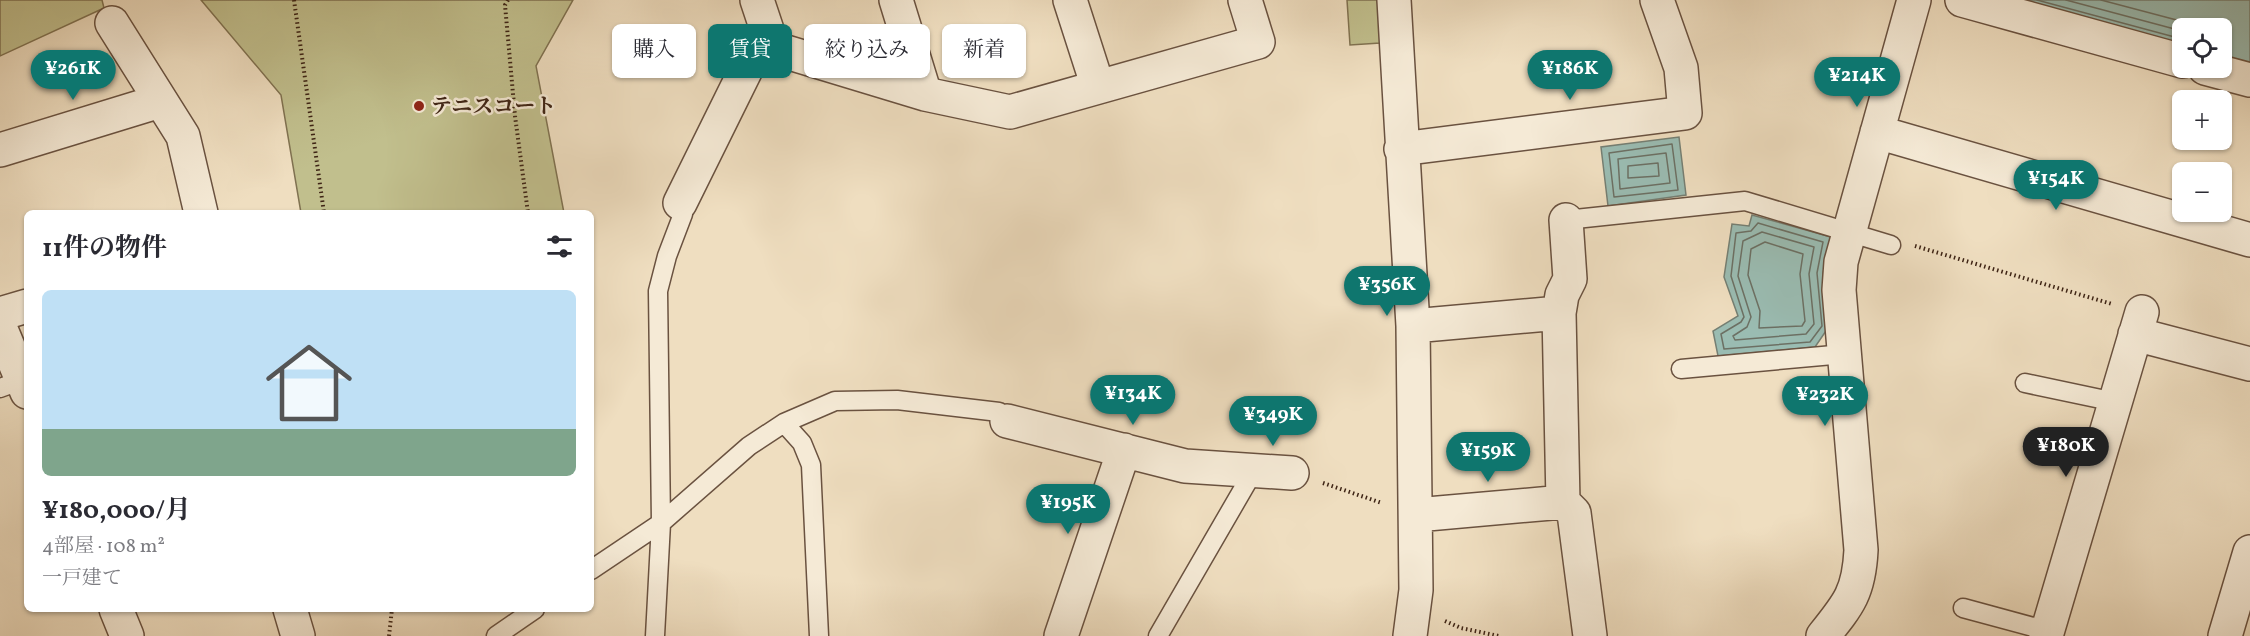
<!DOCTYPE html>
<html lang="ja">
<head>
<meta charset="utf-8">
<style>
  body { margin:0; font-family:Vollkorn,"Noto Serif JP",serif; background:#f7f7f7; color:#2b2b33; height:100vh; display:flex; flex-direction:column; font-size:22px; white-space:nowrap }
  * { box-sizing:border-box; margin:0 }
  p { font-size:20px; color:#7c7c81 }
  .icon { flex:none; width:33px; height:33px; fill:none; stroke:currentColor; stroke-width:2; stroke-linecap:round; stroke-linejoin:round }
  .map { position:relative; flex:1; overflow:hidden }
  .details { position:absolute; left:24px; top:210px; width:570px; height:402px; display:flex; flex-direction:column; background:#fff; border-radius:9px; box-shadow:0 2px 4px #0004 }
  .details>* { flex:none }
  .banner { position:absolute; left:612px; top:24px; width:570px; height:54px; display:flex; gap:12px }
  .fabs { position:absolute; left:2172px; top:18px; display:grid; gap:12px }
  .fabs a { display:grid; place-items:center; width:60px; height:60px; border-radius:9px; background:#fff; box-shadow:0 2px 4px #0004; font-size:30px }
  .price { position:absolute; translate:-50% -51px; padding:0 14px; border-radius:21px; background:#0f766e; color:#fff; font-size:20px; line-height:39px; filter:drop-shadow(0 2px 3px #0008) }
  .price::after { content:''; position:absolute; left:50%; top:36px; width:18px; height:14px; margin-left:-9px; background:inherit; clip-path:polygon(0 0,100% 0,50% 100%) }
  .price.selected { background:#222; color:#fff }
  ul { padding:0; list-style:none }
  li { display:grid; align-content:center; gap:12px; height:318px; padding:0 18px }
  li+li { border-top:2px solid #e1e1e2 }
  li span { display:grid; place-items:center; height:186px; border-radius:9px; color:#555 }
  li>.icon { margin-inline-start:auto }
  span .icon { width:108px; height:108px; fill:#fffc; stroke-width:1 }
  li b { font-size:26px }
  h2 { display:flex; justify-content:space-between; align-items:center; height:72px; padding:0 18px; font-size:26px }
  .pill { padding:0 21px; border-radius:9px; background:#fff; box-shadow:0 2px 4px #0004; font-size:21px; line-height:54px }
  .pill.selected { background:#0f766e; color:#fff }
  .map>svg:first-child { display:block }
</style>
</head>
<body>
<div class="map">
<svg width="2250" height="636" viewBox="0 0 2250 636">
  <rect width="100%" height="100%" fill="#efdec0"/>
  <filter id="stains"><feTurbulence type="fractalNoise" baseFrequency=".00333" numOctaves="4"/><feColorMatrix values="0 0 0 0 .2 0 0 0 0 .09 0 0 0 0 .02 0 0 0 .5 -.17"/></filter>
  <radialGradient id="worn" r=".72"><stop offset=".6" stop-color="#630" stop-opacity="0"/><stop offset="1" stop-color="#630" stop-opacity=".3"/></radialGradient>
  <path fill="#c1bf8d" stroke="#807251" stroke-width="1.5" d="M0 0H102L104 8 0 56Z
    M201 0H573L536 66 564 213H301L281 95Z
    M1347 0H1379L1380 43 1350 45Z"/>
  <path fill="#9abcb2" stroke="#757f73" stroke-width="1.5" d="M2015 0H2250V63L2222 56V28H2182V45Z
    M1679 137 1686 195 1608 206 1601 147Z
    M1752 215 1831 237 1823 273 1828 328 1815 347 1718 356 1713 331 1738 316 1724 277 1732 224 1749 226Z"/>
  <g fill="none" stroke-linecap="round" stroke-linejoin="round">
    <path stroke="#6c7064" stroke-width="1.5" d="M2037 0 2182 39
      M2066 0 2182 31
      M2101 0 2188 23 2197 28
      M1672 144 1678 190 1614 197 1609 153Z
      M1666 153 1670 183 1620 189 1618 159Z
      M1658 163 1659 176 1628 178V166Z
      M1758 223 1823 242 1817 273 1822 326 1810 342 1724 349 1721 334 1741 322 1744 317 1731 276 1736 233 1751 231Z
      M1762 232 1814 247 1809 274 1814 324 1806 334 1735 340 1733 336 1747 327 1751 317 1738 276 1743 241Z
      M1765 242 1803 254 1800 274 1805 321 1802 326 1759 328 1760 311 1748 275 1751 249Z"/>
    <g stroke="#6a5240" stroke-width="21">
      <path id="service" d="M1566 220 1745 201 1891 245
        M1681 369 1844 354
        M2025 383 2115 402
        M0 388 22 380
        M784 423 802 443 811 465 819 636
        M591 570 661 523 749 446 784 423 835 401 897 400 999 412 1007 421
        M1963 608 2048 631
        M496 636 535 609
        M655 636 661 523 658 291 667 256 683 214 680 203
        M1158 636 1253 472"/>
    </g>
    <g stroke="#6a5240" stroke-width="36">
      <path id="minor" d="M757 0 773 48 925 94 1010 112 1258 42 1245 0
        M896 0 925 94
        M1070 0 1098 87
        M1394 0 1413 326 1416 590 1410 636
        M1962 0 2182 61
        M112 23 183 136 201 213
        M2205 68 2250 80
        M1877 132 2250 240
        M1401 149 1685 113 1681 68 1657 0
        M0 150 160 101
        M680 203 766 29
        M1566 220 1570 279 1562 295 1559 313 1563 502 1574 513 1590 636
        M0 314 27 306
        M1413 326 1559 313
        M0 327 27 392
        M2135 334 2250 364
        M1007 421 1185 466 1292 473
        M1416 515 1563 502
        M116 609 127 636
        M290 609 298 636
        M1061 636 1124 450
        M1823 636C1849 604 1859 592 1861 550L1839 290 1841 262 1914 0
        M2046 636 2142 312
        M2225 636 2250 552"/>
    </g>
    <path stroke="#3e2415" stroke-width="4" stroke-dasharray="1.5 3" stroke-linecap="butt" d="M294 0 324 213
      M508 0 505 5 515 116 528 213
      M1915 246 2112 304
      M1323 483 1382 503
      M1445 621 1461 628 1499 636
      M389 636 392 609"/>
    <use href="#service" stroke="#f5ead6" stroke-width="18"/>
    <use href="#minor" stroke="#f5ead6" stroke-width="33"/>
  </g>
  <circle fill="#8f2418" stroke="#f5ead6" stroke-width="2" cx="419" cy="106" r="6"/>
  <g text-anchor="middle" stroke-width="5" stroke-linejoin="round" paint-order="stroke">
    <g font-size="21" font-weight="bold" fill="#3e2415" stroke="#f5ead6" text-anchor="start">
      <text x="431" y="113">テニスコート</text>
    </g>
  </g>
  <rect width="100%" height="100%" filter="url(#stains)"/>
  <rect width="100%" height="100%" fill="url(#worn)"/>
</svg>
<div class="fabs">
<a><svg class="icon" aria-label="locate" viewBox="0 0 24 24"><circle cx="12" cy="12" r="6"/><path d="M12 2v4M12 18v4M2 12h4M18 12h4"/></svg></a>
<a>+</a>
<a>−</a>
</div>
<b class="price" style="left:73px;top:101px">¥261K</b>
<b class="price" style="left:1570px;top:101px">¥186K</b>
<b class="price" style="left:1857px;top:108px">¥214K</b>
<b class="price" style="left:2056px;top:211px">¥154K</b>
<b class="price" style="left:1387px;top:317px">¥356K</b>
<b class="price" style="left:1133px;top:426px">¥134K</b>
<b class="price" style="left:1825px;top:427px">¥232K</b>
<b class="price" style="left:1273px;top:447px">¥349K</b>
<b class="price selected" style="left:2066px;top:478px">¥180K</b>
<b class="price" style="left:1488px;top:483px">¥159K</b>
<b class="price" style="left:1068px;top:535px">¥195K</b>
<div class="banner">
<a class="pill">購入</a>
<a class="pill selected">賃貸</a>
<a class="pill">絞り込み</a>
<a class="pill">新着</a>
</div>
<section class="details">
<h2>11件の物件<svg class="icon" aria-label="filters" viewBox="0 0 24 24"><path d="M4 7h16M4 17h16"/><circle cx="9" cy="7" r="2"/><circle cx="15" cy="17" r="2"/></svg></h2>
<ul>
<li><span style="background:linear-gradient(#bfe0f5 75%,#7fa58c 0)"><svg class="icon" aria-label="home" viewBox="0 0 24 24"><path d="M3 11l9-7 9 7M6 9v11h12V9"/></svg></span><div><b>¥180,000/月</b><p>4部屋 · 108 m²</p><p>一戸建て</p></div></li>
</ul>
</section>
</div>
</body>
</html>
